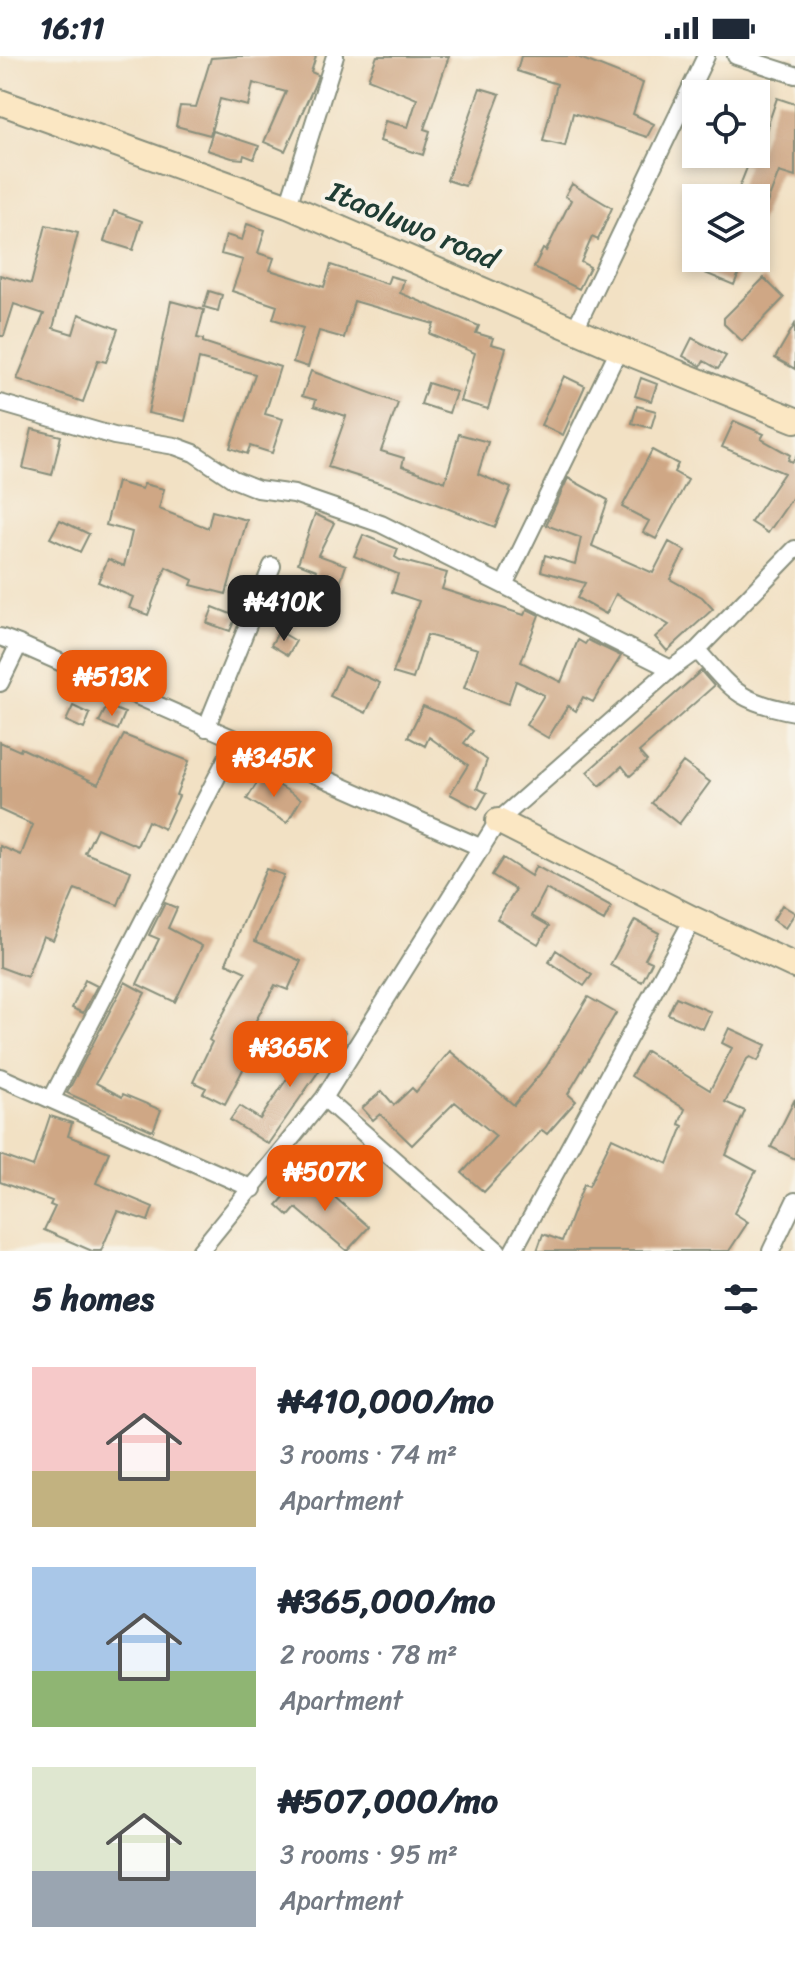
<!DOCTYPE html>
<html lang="en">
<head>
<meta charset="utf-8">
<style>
  body { margin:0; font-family:Sriracha,sans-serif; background:#f6f6f7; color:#1f2937; height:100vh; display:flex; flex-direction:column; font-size:30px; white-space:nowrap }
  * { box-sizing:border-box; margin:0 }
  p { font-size:26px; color:#747a83 }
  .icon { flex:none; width:44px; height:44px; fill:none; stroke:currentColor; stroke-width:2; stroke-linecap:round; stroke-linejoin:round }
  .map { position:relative; height:1195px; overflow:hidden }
  .sheet { display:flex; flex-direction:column; background:#fff; flex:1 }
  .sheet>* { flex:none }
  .fabs { position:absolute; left:682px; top:24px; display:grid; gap:16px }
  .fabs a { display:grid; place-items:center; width:88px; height:88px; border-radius:0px; background:#fff; box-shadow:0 4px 12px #0003; font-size:40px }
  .price { position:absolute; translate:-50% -68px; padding:0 18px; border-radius:16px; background:#ea580c; color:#fff; font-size:26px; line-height:52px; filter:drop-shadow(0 2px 4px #0008) }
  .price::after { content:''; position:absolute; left:50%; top:48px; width:24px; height:18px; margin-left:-12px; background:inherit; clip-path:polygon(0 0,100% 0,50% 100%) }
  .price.selected { background:#222; color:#fff }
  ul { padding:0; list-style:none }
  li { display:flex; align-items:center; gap:24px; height:200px; padding:0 32px }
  li span { display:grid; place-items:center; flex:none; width:224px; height:160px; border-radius:0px; color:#555 }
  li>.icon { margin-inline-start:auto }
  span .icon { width:96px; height:96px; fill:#fffc; stroke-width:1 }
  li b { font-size:34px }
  h2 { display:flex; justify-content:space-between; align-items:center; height:96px; padding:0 32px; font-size:34px }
  .status { display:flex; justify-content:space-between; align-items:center; height:56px; padding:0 40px; background:#fff; direction:ltr }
  .status svg { height:22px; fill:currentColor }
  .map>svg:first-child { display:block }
</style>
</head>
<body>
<div class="status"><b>16:11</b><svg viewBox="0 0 49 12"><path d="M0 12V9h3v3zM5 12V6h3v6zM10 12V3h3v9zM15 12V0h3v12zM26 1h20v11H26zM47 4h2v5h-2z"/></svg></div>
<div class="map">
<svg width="795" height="1195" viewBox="0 0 795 1195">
  <rect width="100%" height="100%" fill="#f7f3e8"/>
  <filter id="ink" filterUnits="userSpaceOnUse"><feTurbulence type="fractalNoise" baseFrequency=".0125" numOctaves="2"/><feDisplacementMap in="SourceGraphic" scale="16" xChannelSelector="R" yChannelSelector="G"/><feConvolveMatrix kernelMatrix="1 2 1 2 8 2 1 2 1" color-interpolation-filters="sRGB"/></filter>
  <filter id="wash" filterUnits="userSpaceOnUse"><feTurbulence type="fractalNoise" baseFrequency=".006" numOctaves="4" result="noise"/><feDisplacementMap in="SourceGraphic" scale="32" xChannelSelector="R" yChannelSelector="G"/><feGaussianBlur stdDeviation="1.8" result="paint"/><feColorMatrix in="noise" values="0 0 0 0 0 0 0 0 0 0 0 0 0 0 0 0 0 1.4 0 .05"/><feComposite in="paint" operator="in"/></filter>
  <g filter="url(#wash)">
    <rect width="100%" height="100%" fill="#f2e1c4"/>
    <g id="blocks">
      <path fill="#cfa785" d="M240 0H316L311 16 318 19 314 30 285 95 264 86 286 36 253 27 248 50 220 43 210 79 176 70 180 50 196 51 211 2Z
        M377 0H449L424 73 430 75 423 99 380 85 385 65 408 71 417 43 368 23Z
        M521 0H575L643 27 633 58 654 68 647 81 573 57 565 90 543 85 557 28 517 15Z
        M480 32 500 38 465 130 447 124Z
        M777 42 795 48V121L779 116 757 173 756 142H735L748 109 723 99 758 98Z
        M213 75 259 90 254 103 244 99 243 103 232 102 207 94Z
        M572 128 612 152 598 184 592 181 581 206 590 211 579 233 534 211 543 193 546 195 571 144 565 140Z
        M114 155 142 165 133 194 104 185Z
        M247 168 265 174 258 197 274 202 270 214 324 231 331 209 387 228 390 220 404 224 400 237 479 270 476 277 493 282 491 288 506 292 488 353 460 345 475 297 430 278 434 268 354 245 344 282 319 275 308 311 293 306 303 272 273 263 277 250 232 235 243 204 221 198 226 179 242 184Z
        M46 169 78 177 53 272 73 278 79 258 118 273 106 306 98 304 83 346 17 323 44 258 14 248 4 280H0V219L31 228Z
        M711 202H745L734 229 705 217Z
        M764 222 784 242 742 285 724 268V262Z
        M209 235 222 239 218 255 204 251Z
        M171 245 204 254 197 282 203 283V286L280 311 265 358 283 363 272 397 250 390 247 398 230 392 255 318 199 303 185 365 148 357Z
        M795 268V313L775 302Z
        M692 282 726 300 718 313 704 305 701 310 683 300Z
        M311 315 398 347 381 395 404 402 402 410 445 426 459 378 488 386 478 418 511 432 495 471 398 433 328 411 346 360 314 350 316 344 302 340Z
        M564 320 585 330 563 379 541 369Z
        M641 322 657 328 651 345 635 340Z
        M428 327 456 336 449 357 421 348Z
        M637 350 656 355 651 372 632 367Z
        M734 365 764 378 761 383 790 399 788 404 792 406 795 402V438L768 477 751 466 784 417 722 391Z
        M32 373 61 380 52 419 23 412Z
        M652 394 678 408 674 416 688 424 656 483 643 476 649 465 622 451Z
        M568 422 608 444 592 490 653 517 669 486 685 495 670 523 702 541 713 553 667 595 655 581 669 569 616 538 606 558 577 542 585 527 541 515 545 499 575 508 581 482 546 469Z
        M117 426 142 433 144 428 164 433 159 453 208 472 212 455 247 464 226 538 191 529 193 524 166 511 148 559 129 552 133 541 98 526 108 503 124 510 132 476 106 469Z
        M315 458 334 467 318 499 346 509 339 530 314 522 317 514 298 507Z
        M60 464 89 478 80 496 50 482Z
        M363 479 398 493 395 501 400 504 447 517 442 533 524 559 527 553 539 559 521 606 561 626 578 584 585 588 588 584 621 600 593 646 583 641 576 655 568 650 548 682 526 669 544 639 516 625 508 648 464 632 478 593 427 579 413 623 393 617 419 545 392 536 398 518 354 500Z
        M213 551 236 560 230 575 207 567Z
        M279 575 296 585 288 599 271 589Z
        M344 611 380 627 366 657 330 640Z
        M701 615 714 630 639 696 647 705 630 720 622 710 600 730 587 716Z
        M73 650 90 658 84 673 66 665Z
        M107 650 125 657 118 674 99 666Z
        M423 650 455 663 473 675 464 687 487 704 477 732 487 737 478 753 450 738 468 709 429 681 425 690 408 681Z
        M124 679 189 705 176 739 179 740 164 773 148 765 137 790 97 772 85 797 131 815 118 849 75 833 53 884 43 880 27 921 0 911V790L21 799 33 769 0 754V686L20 695 21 692 98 728Z
        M683 706 710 726 679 768 652 747Z
        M262 719 301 743 287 767 247 743Z
        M503 802 531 820 536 810 611 851 604 865 546 833 532 860 549 870 538 888 497 863 516 834 492 819Z
        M266 813 284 819 255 885 301 905 288 934 275 929 246 983 250 985 243 999 249 1002 225 1048 203 1037 206 1032 193 1026 212 986 209 984 246 916 226 907Z
        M165 847 177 852 168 872 202 890 175 946 137 928 159 883 149 879Z
        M782 849 795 857 785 872 773 864Z
        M635 864 659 877 645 903 652 906 642 926 610 909Z
        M556 894 592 919 584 930 549 906Z
        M85 924 97 930 83 957 72 952Z
        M125 926 145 937 96 1027 122 1041 123 1038 161 1054 153 1075 67 1037Z
        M588 941 616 957 568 1038 576 1045 547 1078 542 1074 484 1136 462 1117 496 1080 455 1046 412 1089 380 1058 373 1064 362 1052 382 1035 394 1049 412 1032 416 1036 450 995 514 1049 546 1011Z
        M676 941 711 956 703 973 668 958Z
        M331 967 346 976 268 1088 230 1064 240 1050 260 1063 302 1000 307 1002Z
        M729 972 766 989 758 1005 750 1001 747 1003 725 1046 745 1055 726 1099 756 1115 734 1157 748 1166 729 1195H537L543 1178 562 1185 584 1128 589 1130 612 1082 668 1108 683 1070 679 1068 685 1053 631 1020 646 995 710 1034 732 992 722 987Z
        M795 1043V1103L771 1091Z
        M50 1060 72 1067 68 1080 109 1096 96 1127 153 1151 148 1165 118 1155 101 1195H92L44 1174 55 1151 50 1149 52 1145 0 1126V1099L33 1111Z
        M302 1121 317 1135 322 1130 369 1171 347 1195 296 1152 289 1160 277 1149Z"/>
    </g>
  </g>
  <g filter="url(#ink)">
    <use href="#blocks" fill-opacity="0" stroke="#888f7c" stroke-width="2"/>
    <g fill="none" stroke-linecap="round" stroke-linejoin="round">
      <g stroke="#888f7c" stroke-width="20">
        <path id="street" d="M736 0 795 19
          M288 150 335 0
          M575 273 706 0
          M0 347 114 380 175 390 194 397 233 423 258 433 294 438 381 468 671 613
          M505 527 619 293
          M0 581 19 588
          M697 594C733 635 739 646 795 656
          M0 627 19 588 482 792
          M206 672 272 510
          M0 1021 253 1133
          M52 1042 236 684
          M324 1042 498 1195
          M200 1195 324 1042 498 765 671 613 697 594 795 493
          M513 1195 693 863
          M771 1195 795 1145"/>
      </g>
      <g stroke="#888f7c" stroke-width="28">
        <path id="secondary" d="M0 46 288 150 619 293 795 364
          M498 765 693 863 795 910"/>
      </g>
      <use href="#street" stroke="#fff" stroke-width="16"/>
      <use href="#secondary" stroke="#fbe7c3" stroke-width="24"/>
    </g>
  </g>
  <g text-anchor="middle" stroke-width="8" stroke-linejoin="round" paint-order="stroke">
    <g font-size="30" fill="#1f3d34" stroke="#f7f3e8">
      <text transform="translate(413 169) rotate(23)" y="10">Itaoluwo road</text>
    </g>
  </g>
</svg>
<div class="fabs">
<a><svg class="icon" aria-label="locate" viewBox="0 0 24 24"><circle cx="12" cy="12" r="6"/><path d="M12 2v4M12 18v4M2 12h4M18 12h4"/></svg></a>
<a><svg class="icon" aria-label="layers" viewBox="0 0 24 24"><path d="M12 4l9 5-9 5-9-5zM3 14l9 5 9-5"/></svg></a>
</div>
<b class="price selected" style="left:284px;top:587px">₦410K</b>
<b class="price" style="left:112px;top:662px">₦513K</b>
<b class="price" style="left:274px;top:743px">₦345K</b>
<b class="price" style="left:290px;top:1033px">₦365K</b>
<b class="price" style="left:325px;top:1157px">₦507K</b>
</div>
<section class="sheet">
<h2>5 homes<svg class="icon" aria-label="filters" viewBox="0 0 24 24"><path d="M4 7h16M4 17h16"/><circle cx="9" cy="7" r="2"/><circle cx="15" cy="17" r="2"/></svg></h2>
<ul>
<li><span style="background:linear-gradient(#f6c9c9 65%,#c2b280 0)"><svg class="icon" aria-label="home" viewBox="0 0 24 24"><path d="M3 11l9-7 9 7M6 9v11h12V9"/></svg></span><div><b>₦410,000/mo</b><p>3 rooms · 74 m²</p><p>Apartment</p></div></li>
<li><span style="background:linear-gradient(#a9c7e8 65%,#8fb573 0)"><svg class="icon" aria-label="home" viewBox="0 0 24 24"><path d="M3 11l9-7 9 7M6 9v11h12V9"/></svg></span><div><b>₦365,000/mo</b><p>2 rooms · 78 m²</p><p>Apartment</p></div></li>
<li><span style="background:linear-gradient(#dfe7d0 65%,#9aa5b1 0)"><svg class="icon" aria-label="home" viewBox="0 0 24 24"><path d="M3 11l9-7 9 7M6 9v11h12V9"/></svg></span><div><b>₦507,000/mo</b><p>3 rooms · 95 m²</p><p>Apartment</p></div></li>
</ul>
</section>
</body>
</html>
